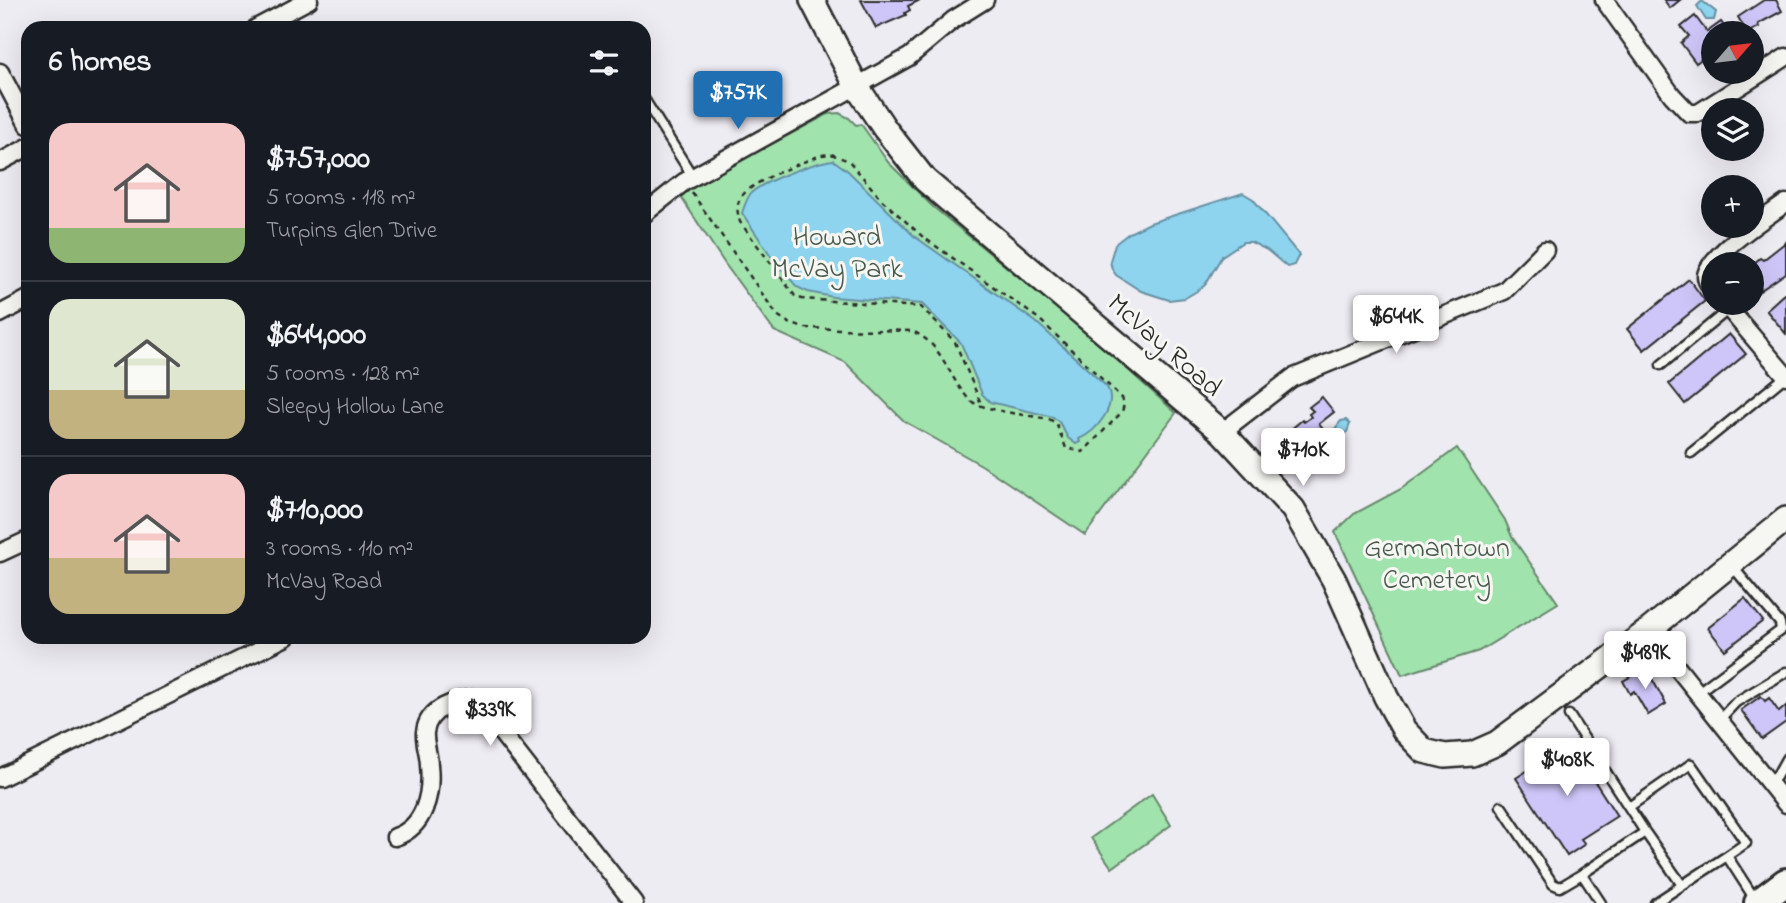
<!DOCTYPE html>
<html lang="en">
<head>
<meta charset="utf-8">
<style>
  body { margin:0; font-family:"Indie Flower",sans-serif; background:#242831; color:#f1f3f6; height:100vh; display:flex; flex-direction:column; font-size:26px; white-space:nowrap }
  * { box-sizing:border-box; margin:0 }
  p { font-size:23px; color:#9ea1a6 }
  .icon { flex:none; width:38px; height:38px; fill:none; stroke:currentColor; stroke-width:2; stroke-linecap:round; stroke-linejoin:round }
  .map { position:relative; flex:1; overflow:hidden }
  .side { position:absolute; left:21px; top:21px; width:630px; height:623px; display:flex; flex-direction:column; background:#171b24; border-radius:21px; box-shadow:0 7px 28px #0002 }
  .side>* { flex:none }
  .needle { width:46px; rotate:62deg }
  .buttons { position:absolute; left:1701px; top:21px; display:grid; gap:14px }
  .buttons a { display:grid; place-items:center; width:63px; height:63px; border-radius:50%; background:#171b24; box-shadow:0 7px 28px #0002; font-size:35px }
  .price { position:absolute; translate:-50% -60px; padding:0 16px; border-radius:7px; background:#fff; color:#222; font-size:23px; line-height:46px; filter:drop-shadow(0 2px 4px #0008) }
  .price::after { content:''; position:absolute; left:50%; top:42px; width:21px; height:16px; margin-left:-10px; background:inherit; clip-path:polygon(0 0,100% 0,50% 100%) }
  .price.current { background:#1f6fb2; color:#fff }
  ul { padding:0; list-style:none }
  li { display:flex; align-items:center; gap:21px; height:175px; padding:0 28px }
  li+li { border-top:2px solid #363941 }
  li span { display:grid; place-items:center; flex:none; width:196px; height:140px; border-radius:21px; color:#555 }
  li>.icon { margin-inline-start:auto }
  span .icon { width:84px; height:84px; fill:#fffc; stroke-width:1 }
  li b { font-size:30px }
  h2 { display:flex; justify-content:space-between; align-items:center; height:84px; padding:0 28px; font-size:30px }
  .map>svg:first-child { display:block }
</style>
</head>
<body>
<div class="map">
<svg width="1786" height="903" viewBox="0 0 1786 903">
  <rect width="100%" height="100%" fill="#eeecf3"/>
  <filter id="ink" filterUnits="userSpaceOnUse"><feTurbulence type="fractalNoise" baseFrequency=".0143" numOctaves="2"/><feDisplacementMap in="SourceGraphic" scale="14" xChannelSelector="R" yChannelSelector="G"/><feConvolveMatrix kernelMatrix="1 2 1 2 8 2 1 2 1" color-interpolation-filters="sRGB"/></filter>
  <g filter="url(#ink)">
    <path fill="#a1e3ad" stroke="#66876c" stroke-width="2" d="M839 113 849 118 856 125 861 124 888 162 932 206 1085 331 1176 413 1085 535 983 466 904 421 845 362 774 331 725 264 679 194 828 114Z
      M1457 448 1505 520 1512 537 1558 603 1479 651 1402 675 1335 532 1354 514 1401 489Z
      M1152 794 1171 825 1112 868 1091 838Z"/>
    <path fill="#8ed4ef" stroke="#6690a1" stroke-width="2" d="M1702 1 1716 12 1714 20H1706L1697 6Z
      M833 160 848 171 914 236 1036 322 1107 387C1118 406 1096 432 1079 439L1080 442 1076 444 1068 438 1059 422 1053 417 990 402 982 394 961 343 922 304 833 297 808 292 797 287 773 259 742 213C744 207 747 198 751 193 763 181 816 162 833 160Z
      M1243 193 1253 199 1299 255 1294 265 1287 267 1267 250 1251 242H1243L1222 256 1205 285 1197 291 1185 298 1169 300 1141 291 1116 275 1112 269 1110 261 1115 244 1129 233 1150 223Z
      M1346 420 1350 424 1347 432 1341 438H1335L1334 430 1341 421Z"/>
    <path fill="#cec6f8" stroke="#2b2b2b" stroke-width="2" d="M861 0H920L908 6 910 10 905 13 906 15 876 28Z
      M1664 0H1680L1670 8Z
      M1764 0H1776L1782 11 1758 24 1759 27 1747 33 1738 17Z
      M1695 16 1707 32 1721 22 1729 33H1713V59L1707 63 1703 58 1696 63 1681 43 1689 36 1681 27Z
      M1786 242V273L1758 292 1756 289 1752 293V265L1760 258 1763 260Z
      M1689 279 1705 301 1644 350 1627 329Z
      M1785 293 1786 294V334L1766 310Z
      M1729 334 1746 354 1685 404 1669 384Z
      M1322 397 1334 412 1319 424 1329 437 1307 454 1289 431 1302 420 1304 422 1311 417 1309 414 1313 411 1309 407Z
      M1745 598 1763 621 1725 650 1708 628Z
      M1646 668 1666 704 1648 715 1634 691 1630 694 1623 681Z
      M1761 696 1765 701 1769 698 1779 712 1786 706V722L1762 739 1741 710Z
      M1570 743 1617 816 1581 839 1585 844 1567 856 1516 778Z"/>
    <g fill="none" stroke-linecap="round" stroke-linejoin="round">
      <g stroke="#2b2b2b" stroke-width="13">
        <path id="lane" d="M644 99 693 177
          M1661 365 1729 309
          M1691 453 1786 376
          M1697 693 1781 630 1780 623 1732 566
          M1569 715 1645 832 1582 874 1601 903
          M1719 720 1736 702 1786 672
          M1770 784 1776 777 1786 759
          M1501 806 1553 884 1560 887 1582 874
          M1629 807 1691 764 1746 843 1727 856
          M1645 832 1682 885
          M1655 903 1727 856 1756 901"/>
      </g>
      <g stroke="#2b2b2b" stroke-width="21">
        <path id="street" d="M1604 0 1672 95 1689 113H1698L1786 57
          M256 28 309 0
          M0 72 28 125
          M0 162 28 147
          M644 214 684 182 909 57 953 20 985 0
          M1713 290C1710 286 1706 282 1706 276 1707 256 1769 215 1786 203
          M1724 303 1786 376
          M0 314 28 299
          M1222 432 1292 378 1504 291 1545 250
          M0 553 28 540
          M1648 631 1786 804
          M0 778 286 637
          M395 837C425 827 432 794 429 765 429 754 424 743 425 732 428 708 455 700 475 699L634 903"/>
      </g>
      <g stroke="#2b2b2b" stroke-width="28">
        <path id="secondary" d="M812 0 857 87 885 129 925 180 1222 432 1293 509 1334 580 1386 697 1404 730 1424 751 1445 756 1472 754 1497 743 1648 631 1786 519"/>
      </g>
      <g stroke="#2b2b2b" stroke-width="32">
        <path id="primary" d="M1758 903 1786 882"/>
      </g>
      <path stroke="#2b2b2b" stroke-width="2.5" stroke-dasharray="5 5" stroke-linecap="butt" d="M692 193 777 315 789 323 804 328 911 331C943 342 948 379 970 400 979 410 1033 416 1049 419L1056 423 1066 448 1083 452 1122 412 1124 404 1122 398 1039 319 923 237 882 200 849 161 831 154 821 155C802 163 746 182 739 201 736 208 738 215 740 222L795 296 802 299 921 307 955 342 982 406"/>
      <use href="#lane" stroke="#f6f6f2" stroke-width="8"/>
      <use href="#street" stroke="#f6f6f2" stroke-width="16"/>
      <use href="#secondary" stroke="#f6f6f2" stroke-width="23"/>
      <use href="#primary" stroke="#f6f6f2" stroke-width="26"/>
    </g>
  </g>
  <g text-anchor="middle" stroke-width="6" stroke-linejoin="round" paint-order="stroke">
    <g font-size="28" fill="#48594c" stroke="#f6f6f2">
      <text x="837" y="245">Howard<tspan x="837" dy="32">McVay Park</tspan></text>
      <text x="1437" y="556">Germantown<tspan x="1437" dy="32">Cemetery</tspan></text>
    </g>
    <g font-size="28" fill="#2b2b2b" stroke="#f6f6f2">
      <text transform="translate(1166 344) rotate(41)" y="10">McVay Road</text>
    </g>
  </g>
</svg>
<div class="buttons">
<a><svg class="needle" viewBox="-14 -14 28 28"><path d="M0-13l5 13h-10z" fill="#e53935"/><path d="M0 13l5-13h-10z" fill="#9ea1a6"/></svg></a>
<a><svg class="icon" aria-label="layers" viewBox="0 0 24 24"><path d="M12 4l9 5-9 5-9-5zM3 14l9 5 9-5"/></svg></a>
<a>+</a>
<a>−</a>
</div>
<b class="price current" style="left:738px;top:131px">$757K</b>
<b class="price" style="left:1396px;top:355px">$644K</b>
<b class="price" style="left:1303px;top:488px">$710K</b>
<b class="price" style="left:1645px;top:691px">$489K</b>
<b class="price" style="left:490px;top:748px">$339K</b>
<b class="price" style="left:1567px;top:798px">$408K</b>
<section class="side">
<h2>6 homes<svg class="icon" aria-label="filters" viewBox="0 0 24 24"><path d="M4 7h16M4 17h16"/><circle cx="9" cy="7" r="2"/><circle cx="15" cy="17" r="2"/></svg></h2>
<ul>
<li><span style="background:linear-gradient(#f6c9c9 75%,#8fb573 0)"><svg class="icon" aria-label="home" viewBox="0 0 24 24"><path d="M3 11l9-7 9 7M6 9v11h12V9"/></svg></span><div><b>$757,000</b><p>5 rooms · 118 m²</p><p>Turpins Glen Drive</p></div></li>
<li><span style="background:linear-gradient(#dfe7d0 65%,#c2b280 0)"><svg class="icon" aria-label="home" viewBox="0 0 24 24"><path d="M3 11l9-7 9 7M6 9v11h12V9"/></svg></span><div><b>$644,000</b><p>5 rooms · 128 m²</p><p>Sleepy Hollow Lane</p></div></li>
<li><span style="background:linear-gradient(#f6c9c9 60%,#c2b280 0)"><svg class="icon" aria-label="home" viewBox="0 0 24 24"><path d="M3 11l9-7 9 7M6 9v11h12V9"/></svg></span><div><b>$710,000</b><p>3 rooms · 110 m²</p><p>McVay Road</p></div></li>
</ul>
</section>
</div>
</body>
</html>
